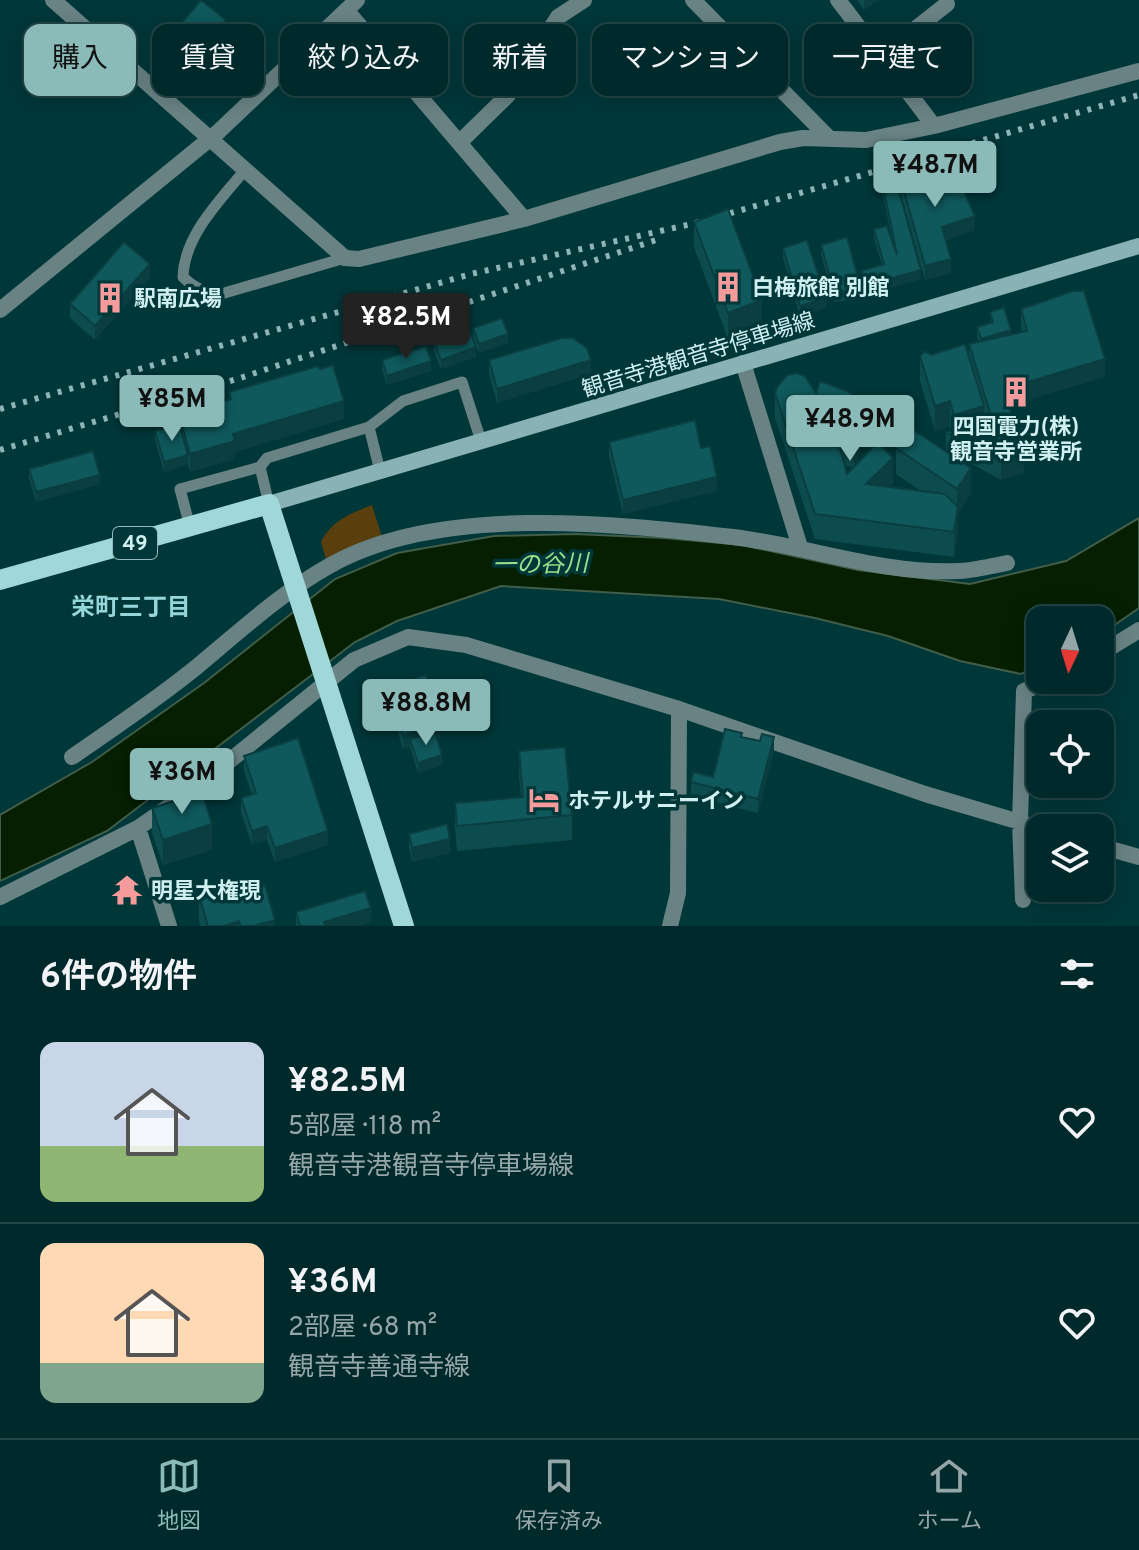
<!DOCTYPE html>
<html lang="ja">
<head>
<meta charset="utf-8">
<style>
  body { margin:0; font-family:Overpass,"Noto Sans JP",sans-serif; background:#0e3537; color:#f1f3f6; height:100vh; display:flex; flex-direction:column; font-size:30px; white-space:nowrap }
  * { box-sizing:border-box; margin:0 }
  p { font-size:26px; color:#95a6a9 }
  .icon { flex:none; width:44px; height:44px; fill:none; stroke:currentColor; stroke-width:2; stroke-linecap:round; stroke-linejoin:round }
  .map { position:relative; height:926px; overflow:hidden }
  .details { display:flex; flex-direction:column; background:#00292b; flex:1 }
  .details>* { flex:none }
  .banner { position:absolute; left:24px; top:24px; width:1092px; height:72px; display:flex; gap:16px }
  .needle { width:52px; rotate:184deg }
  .fabs { position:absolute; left:1026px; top:606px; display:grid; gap:16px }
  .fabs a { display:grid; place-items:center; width:88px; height:88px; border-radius:16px; background:#00292b; box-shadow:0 4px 20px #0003,0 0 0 2px #224547; font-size:40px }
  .price { position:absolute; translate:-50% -68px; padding:0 18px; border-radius:8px; background:#8bbbb9; color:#111; font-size:26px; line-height:52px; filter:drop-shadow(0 2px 4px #0008) }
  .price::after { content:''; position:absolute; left:50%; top:48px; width:24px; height:18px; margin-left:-12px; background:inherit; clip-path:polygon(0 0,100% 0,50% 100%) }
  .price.current { background:#222; color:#fff }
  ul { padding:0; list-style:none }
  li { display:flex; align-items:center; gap:24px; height:200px; padding:0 40px }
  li+li { border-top:2px solid #224547 }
  li span { display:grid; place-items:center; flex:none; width:224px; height:160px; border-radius:16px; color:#555 }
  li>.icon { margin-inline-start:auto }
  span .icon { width:96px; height:96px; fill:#fffc; stroke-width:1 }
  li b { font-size:34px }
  h2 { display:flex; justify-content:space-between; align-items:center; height:96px; padding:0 40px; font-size:34px }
  .chip { padding:0 28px; border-radius:16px; background:#00292b; box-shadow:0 4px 20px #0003,0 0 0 2px #224547; font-size:28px; line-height:72px }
  .chip.current { background:#8bbbb9; color:#111 }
  .dock { display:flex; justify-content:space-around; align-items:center; height:112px; border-top:2px solid #224547; background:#00292b; font-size:22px; color:#95a6a9 }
  .dock a { display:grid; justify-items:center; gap:4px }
  .dock .current { color:#8bbbb9 }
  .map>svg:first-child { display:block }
</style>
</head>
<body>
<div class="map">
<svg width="1139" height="926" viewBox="0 0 1139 926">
  <rect width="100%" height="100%" fill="#003739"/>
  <path fill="#593f0d" d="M372 505 382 537 326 559 321 542C332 520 350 514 372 505Z"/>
  <path fill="#051f00" stroke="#425d48" stroke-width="2" d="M1139 518V608L1100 635V620H1040V665L1021 674 960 661 888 636 815 618 719 599 501 586 397 621 355 642 107 831 0 881V815L92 762 204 683 335 579 397 553 494 536 575 534 665 538 742 545 858 570 970 584 1066 561Z"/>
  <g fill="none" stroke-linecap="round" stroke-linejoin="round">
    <path stroke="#698384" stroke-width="11" d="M245 170C220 200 184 236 183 277 195 289 205 292 221 294L345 258
      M369 427 380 471
      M269 504 260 467 267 458 369 427 403 401 462 382 481 441
      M190 527 180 489 260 467"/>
    <path stroke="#698384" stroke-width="16" d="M693 0 829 138
      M838 0 934 126
      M347 11 524 219
      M882 55 947 4
      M460 142 508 95 558 17 584 0
      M345 258 359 259 524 219 780 142 803 138 866 140 934 126 1139 71
      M0 310 217 133 357 0
      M743 363 800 547
      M1100 654 1139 630
      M72 757C115 727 159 698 199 665 241 630 281 593 329 566 437 504 613 523 733 537 809 546 882 575 960 571 975 570 992 566 1007 563
      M138 828 169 926
      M1100 846 1139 857
      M0 897 138 828 201 784 354 660 408 637 466 645 679 709 925 794 1040 828
      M1023 900 1020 822 1024 691 1051 680
      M670 926 678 893 679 709"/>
    <path stroke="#698384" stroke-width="16" d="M53 0 345 258"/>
    <path stroke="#88b2b4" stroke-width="16" d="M269 504 1139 246"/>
    <path stroke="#a0d7d9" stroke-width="20" d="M0 580 269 504 404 926"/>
    <path stroke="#8db4b6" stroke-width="6" stroke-dasharray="4 8" stroke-linecap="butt" d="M0 409 471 274 700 222 1139 95
      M0 450 237 379 656 240"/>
  </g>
  <path fill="#0d4c4e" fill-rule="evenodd" d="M857 0H878L864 10Z
    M226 34 183 84 159 63V49Z
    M899 173 928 178 975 230 946 240 951 273 925 280 899 187Z
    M882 181 921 279 865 295 861 280V271L882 265 874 239V229L892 240 882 190Z
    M694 222 762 326 728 339 694 247Z
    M821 245 860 295 853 300 834 302 821 254Z
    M783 248 826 308 800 316 783 258Z
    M150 278 95 340 70 318V304Z
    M1021 309 1105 377 1009 405 1024 473 1001 480 946 450V432L951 431 950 427 935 431 920 381V356L969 357V344L979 342 977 337V327L991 323 990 312 1011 335 1022 332 1021 327Z
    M473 328 508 343 479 353 473 338Z
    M434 342 476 357 441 369 434 351Z
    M382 360 431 371 387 385 382 369Z
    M489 360 591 374 497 403 489 374Z
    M229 392 344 419 235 452V459L190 472 188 464 164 472 155 440V431L179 423V415L229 400Z
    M775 393H816L852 419 851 422 860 451 855 466 893 483 889 487 921 491 896 474V448L971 494 958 513V532L954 557 815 539 775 418ZM845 465 853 468 847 474Z
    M609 442 701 448 717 491 623 514 609 456Z
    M29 469 100 484 36 502 29 478Z
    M373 690 440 738 438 739 442 765 418 773 410 747 403 749 396 726 381 731 373 704Z
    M742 737 760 741 774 751 758 813 691 796V782L713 777Z
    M519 751 572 815V840L457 851 455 829V803L521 797 519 777Z
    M244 756 328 845 275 862 267 840 252 845 241 812V798L252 795 244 770Z
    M152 808 212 850 163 865 152 833Z
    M409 834 450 853 412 862 409 848Z
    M232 895 275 926H200L199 922V896Z
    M296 912 371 922 359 926H296Z"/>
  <path fill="#0a3e40" d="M864 0H878L864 10Z
    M226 20V34L183 84V70Z
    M975 216V230L942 241V227Z
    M951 259V273L925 280V266Z
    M150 264V278L95 340V326Z
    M921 270V279L865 295V286Z
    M860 285V295L853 300V290Z
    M826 298V308L800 316V306Z
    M762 300V326L728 339V313Z
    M1011 330V340L981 349V339Z
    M508 334V343L479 353V344Z
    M476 347V357L441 369V360Z
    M1105 359V377L1004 407V389Z
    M591 360V374L497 403V389Z
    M431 361V371L387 385V376Z
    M852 393V419L845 439 844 419Z
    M344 401V419L235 452V459L190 472V454L233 434Z
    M950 401V427L935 431V406Z
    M984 406V432L954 436V415Z
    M860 426V451L854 468V442Z
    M188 455V464L164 472V462Z
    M1024 455V473L1001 480V462Z
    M893 458V483L866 510V484Z
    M971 468V494L958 513V532L954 557V532L957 512V489Z
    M100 475V484L36 502V492Z
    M717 477V491L623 514V500Z
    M396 712V726L381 731V717Z
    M440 724V738L412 746 410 739V747L403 749V735Z
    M774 737V751L758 813V799Z
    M442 755V765L418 773V763Z
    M212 824V850L163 865V840Z
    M267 826V840L252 845V831Z
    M328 831V845L275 862V848Z
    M450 839V853L412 862V848Z
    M137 889V894L127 901V896Z
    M125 892V897L120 899V894Z
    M371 908V922L359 926H324V922Z
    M275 920V926H254Z
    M239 921V926H224Z"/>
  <path fill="#0f585b" stroke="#0a3e40" stroke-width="2" d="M201 0 226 20 183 70 159 49Z
    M925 165 928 178 954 168 975 216 942 227 951 259 925 266 899 173Z
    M895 177 921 270 865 286 861 271 884 264 874 229 887 226 897 255 882 181Z
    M728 209 762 300 728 313 694 222Z
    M847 237 860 285 853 290 834 292 821 245Z
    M807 240 826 298 800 306 783 248Z
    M124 242 150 264 95 326 70 304Z
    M1073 291H1084L1105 359 1004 389 1024 455 1001 462 946 432 992 419 969 344 1027 331 1021 309Z
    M1004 307 1011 330 981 339 977 327 993 322 990 312Z
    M502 318 508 334 479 344 473 328Z
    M469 329 476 347 441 360 434 342Z
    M562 338H573L587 348 591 360 497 389 489 360Z
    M965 344 984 406 954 415 950 401 935 406 920 356 925 351 931 355Z
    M426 346 431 361 387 376 382 360Z
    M333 365 344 401 233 434 235 441 190 454 179 415 231 399 229 392 318 366 320 369Z
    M797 373 805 376 816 393 820 381 852 393 844 419 860 426 854 442 837 436 847 474 878 442 893 458 866 484 945 494 958 507 954 532 815 514 775 393 777 387 787 375Z
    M695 420 701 448 710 446 717 477 623 500 609 442Z
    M179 423 188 455 164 462 155 431Z
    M909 427 971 468 957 489 896 448Z
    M93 451 100 475 36 492 29 469Z
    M426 675 440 724 403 735 396 712 381 717 373 690Z
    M725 729 742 733 741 737 760 741 762 734 774 737 758 799 691 782 693 772 713 777Z
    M435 732 442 755 418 763 410 739Z
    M298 738 328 831 275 848 267 826 252 831 241 798 256 793 244 756Z
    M565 747 572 815 457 826 455 803 523 797 519 751Z
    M202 792 212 824 163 840 152 808Z
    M447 824 450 839 412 848 409 834Z
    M128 875 133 876 137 889 127 896 125 892 120 894 117 881Z
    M265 885 275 920 254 926H241L239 921 224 926H208L199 896 229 887 232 895Z
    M365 891 371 908 324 922 326 926H300L296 912Z"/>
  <defs>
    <g id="building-bare" transform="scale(2.4)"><path d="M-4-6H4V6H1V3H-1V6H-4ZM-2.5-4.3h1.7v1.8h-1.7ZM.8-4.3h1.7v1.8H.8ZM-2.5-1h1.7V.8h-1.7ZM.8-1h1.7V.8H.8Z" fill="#f59b9b" stroke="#003739" stroke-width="2.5" paint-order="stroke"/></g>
    <g id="hotel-bare" transform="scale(2.4)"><path d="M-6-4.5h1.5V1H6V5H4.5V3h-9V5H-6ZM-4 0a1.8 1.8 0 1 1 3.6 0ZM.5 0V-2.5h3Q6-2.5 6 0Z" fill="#f59b9b" stroke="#003739" stroke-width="2.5" paint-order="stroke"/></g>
    <g id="temple-bare" transform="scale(2.4)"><path d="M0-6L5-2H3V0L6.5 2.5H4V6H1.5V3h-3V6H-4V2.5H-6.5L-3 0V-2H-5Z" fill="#f59b9b" stroke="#003739" stroke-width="2.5" paint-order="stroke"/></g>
  </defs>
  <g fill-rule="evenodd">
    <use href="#building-bare" x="728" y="287"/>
    <use href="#building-bare" x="110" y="298"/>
    <use href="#building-bare" x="1016" y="392"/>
    <use href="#hotel-bare" x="544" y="800"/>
    <use href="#temple-bare" x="127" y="890"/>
  </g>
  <g text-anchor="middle" stroke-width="7" stroke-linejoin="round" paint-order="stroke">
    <rect fill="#003739" stroke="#92b8ba" stroke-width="2" x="113" y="527" width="44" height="32" rx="6"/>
    <g font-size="20" font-weight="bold" fill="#d0eff1">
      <text x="135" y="550">49</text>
    </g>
    <g font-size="22" font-weight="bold" fill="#d0eff1" stroke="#003739" text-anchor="start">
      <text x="752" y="295">白梅旅館 別館</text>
      <text x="134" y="306">駅南広場</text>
      <text x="1016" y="434" text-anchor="middle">四国電力(株)<tspan x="1016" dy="25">観音寺営業所</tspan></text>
      <text x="568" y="808">ホテルサニーイン</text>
      <text x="151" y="898">明星大権現</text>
    </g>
    <g font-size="22" fill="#d0eff1" stroke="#003739">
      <text transform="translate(698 354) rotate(-17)" y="8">観音寺港観音寺停車場線</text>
    </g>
    <g font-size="24" font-style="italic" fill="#9ae188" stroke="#003739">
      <text transform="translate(540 564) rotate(-1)" y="8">一の谷川</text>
    </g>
    <g font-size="24" font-weight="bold" fill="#94d6d9" stroke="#003739">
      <text x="131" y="615">栄町三丁目</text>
    </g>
  </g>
</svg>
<div class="fabs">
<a><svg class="needle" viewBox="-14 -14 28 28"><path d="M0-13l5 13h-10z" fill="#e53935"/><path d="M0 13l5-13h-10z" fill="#95a6a9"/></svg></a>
<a><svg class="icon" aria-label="locate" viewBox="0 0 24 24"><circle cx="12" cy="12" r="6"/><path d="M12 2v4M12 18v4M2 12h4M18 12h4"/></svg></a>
<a><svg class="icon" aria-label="layers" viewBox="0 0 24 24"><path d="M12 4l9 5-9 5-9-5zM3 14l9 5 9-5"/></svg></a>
</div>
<b class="price" style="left:935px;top:209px">¥48.7M</b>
<b class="price current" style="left:406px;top:361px">¥82.5M</b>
<b class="price" style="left:172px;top:443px">¥85M</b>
<b class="price" style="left:850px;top:463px">¥48.9M</b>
<b class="price" style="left:426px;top:747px">¥88.8M</b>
<b class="price" style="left:182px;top:816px">¥36M</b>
<div class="banner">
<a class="chip current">購入</a>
<a class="chip">賃貸</a>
<a class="chip">絞り込み</a>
<a class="chip">新着</a>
<a class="chip">マンション</a>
<a class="chip">一戸建て</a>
</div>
</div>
<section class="details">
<h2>6件の物件<svg class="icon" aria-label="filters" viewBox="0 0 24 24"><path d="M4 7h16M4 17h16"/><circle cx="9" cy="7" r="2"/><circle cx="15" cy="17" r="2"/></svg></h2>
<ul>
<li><span style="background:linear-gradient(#c9d6e8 65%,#8fb573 0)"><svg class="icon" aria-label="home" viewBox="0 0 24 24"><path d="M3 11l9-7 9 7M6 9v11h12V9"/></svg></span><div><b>¥82.5M</b><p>5部屋 · 118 m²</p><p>観音寺港観音寺停車場線</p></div><svg class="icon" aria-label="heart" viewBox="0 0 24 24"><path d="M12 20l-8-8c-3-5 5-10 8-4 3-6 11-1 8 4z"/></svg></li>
<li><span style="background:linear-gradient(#ffd9b3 75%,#7fa58c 0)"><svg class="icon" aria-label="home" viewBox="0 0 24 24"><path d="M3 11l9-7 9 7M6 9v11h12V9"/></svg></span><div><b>¥36M</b><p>2部屋 · 68 m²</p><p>観音寺善通寺線</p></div><svg class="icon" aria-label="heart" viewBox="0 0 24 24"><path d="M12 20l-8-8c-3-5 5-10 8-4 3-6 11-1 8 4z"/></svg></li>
</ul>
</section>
<nav class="dock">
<a class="current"><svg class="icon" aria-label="map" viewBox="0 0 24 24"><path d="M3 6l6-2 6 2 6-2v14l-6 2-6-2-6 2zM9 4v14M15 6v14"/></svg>地図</a>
<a><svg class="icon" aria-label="saved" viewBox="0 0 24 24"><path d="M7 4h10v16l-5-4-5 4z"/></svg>保存済み</a>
<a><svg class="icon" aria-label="home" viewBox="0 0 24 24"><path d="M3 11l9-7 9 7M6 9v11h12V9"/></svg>ホーム</a>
</nav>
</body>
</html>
